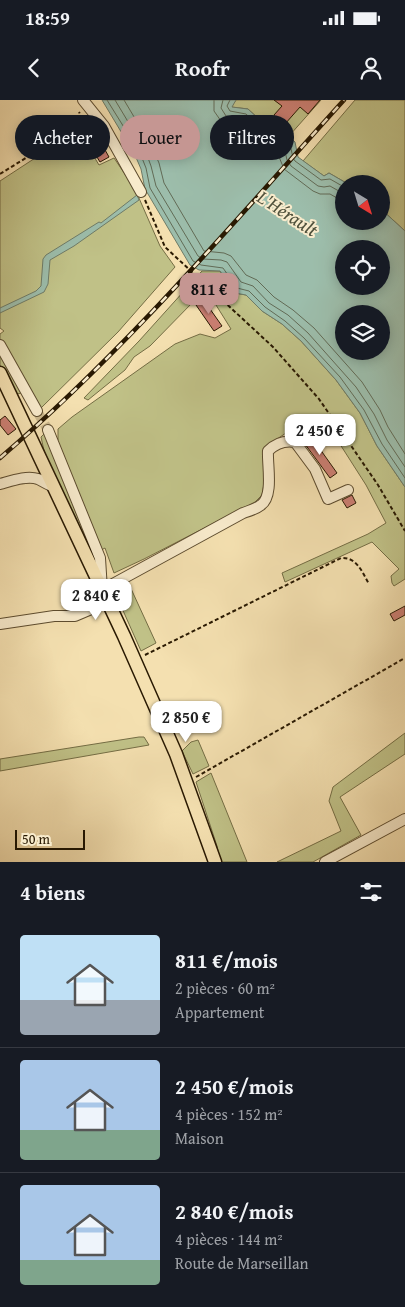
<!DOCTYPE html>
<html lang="fr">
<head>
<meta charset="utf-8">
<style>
  body { margin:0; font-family:"Gentium Book Plus",serif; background:#20242c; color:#f1f3f6; height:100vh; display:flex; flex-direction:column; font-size:19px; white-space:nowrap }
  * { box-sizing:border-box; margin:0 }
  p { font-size:16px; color:#9ea1a6 }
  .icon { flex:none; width:28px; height:28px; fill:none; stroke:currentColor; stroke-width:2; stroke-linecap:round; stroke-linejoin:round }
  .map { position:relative; height:762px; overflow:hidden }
  .sheet { display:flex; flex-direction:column; background:#171b24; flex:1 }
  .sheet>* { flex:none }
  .banner { position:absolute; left:15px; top:15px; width:375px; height:45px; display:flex; gap:10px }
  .needle { width:32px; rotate:142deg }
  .controls { position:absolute; left:335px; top:75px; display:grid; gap:10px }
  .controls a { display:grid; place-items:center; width:55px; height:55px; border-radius:50%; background:#171b24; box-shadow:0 2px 12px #0003; font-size:25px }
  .scale { position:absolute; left:15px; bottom:12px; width:70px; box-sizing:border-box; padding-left:5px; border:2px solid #291902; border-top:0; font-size:14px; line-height:18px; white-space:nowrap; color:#291902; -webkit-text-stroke:4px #f8ebcc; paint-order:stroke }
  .price { position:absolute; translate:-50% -42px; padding:0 11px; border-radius:10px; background:#fff; color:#222; font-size:16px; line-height:32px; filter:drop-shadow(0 1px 2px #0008) }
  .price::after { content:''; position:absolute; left:50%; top:30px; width:15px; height:11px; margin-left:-8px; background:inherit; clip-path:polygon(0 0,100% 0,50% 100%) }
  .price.current { background:#c59692; color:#111 }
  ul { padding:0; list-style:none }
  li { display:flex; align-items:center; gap:15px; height:125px; padding:0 20px }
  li+li { border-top:1px solid #363941 }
  li span { display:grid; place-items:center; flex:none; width:140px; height:100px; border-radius:5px; color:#555 }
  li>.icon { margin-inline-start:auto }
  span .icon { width:60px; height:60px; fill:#fffc; stroke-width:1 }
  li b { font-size:21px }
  h2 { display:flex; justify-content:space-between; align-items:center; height:60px; padding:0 20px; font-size:21px }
  .pill { padding:0 18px; border-radius:22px; background:#171b24; box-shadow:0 2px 12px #0003; font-size:18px; line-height:45px }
  .pill.current { background:#c59692; color:#111 }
  .status { display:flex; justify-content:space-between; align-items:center; height:35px; padding:0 25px; background:#171b24; direction:ltr }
  .status svg { height:14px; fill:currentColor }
  header { display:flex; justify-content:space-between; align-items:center; height:65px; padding:0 20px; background:#171b24; font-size:22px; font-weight:700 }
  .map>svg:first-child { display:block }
</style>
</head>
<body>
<div class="status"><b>18:59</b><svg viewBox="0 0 49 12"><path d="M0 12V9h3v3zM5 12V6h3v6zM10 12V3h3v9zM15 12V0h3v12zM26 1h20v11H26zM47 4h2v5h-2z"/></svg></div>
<header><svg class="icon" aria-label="back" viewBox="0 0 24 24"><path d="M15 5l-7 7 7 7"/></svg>Roofr<svg class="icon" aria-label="person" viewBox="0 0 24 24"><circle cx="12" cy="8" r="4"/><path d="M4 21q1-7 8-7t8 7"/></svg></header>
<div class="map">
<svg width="405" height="762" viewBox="0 0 405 762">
  <rect width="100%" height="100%" fill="#f4e0b0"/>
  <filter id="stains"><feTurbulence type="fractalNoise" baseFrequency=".004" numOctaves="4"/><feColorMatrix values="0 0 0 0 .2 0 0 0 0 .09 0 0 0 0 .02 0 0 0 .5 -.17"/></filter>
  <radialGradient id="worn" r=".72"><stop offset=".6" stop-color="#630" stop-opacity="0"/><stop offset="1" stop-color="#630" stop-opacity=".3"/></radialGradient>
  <path fill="#c0c187" stroke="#746d44" d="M236 0H321L289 36 276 30 270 24 261 21 248 9 231 7Z
    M355 0H405V131L381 109V84H348L329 73 324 76 303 61Z
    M78 30 99 65 114 58 135 89 160 146 175 167 118 232 41 308 31 290 14 295 0 265V234L4 231 0 228V81Z
    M202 171H220L235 193 246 195 262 211 282 224 301 241 336 280 360 313 377 346 405 387V479L394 486 392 483 391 476 399 469 372 442 285 482 282 473 368 434 386 423 366 385 329 327 316 336 298 318 286 327 289 331 271 343 262 395 255 402 144 459 114 473 105 448 90 456 47 364 41 337 44 334 58 340V329L72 317 175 244 200 234 215 238 231 229 211 197 206 198 196 203 193 202 150 246 134 257 125 270 88 300 84 298 139 241Z
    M127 480 156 543 141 551 113 488Z
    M405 633V654L340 697 361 735 313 762H277L341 731 329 701 333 687Z
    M139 637H144L149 645 0 671V659Z
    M198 640 209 666 193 674 182 651 191 642Z
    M211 673 247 762H220L217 746 196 682Z"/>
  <path fill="#9cbdab" stroke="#6e7b67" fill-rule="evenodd" d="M102 0H236L232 7 248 9 261 21 270 24 286 35H288L295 42 298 57 324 76 329 73 348 84H344V121H381V109L405 131V387L377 346 360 313 336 280 301 241 282 224 262 211 246 195 235 193 220 171 199 170 190 165 145 89 141 69 135 55ZM344 149H381V186H344ZM344 214H381V251H344Z
    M137 95 139 100 74 146 50 160 48 184 44 192 0 213V208L36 191 41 186 43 159 46 155 99 122 101 123Z"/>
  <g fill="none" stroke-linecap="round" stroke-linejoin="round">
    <path stroke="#626b56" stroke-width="1" d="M107 0 140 53 146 68 150 88 193 161 201 165 223 168 237 188 249 191 265 207 285 221 304 238 340 277 364 310 382 344 405 378
      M115 0 145 50 151 66 156 86 198 156 203 159 221 160 227 162 241 182 253 186 269 203 288 215 308 233 356 287 374 314 387 340 405 367
      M124 0 152 47 159 63 164 83 204 151 224 153 231 156 246 175 257 180 274 197 293 210 314 228 362 282 380 310 388 327 405 354
      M214 0V11L221 21 228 25 240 27 251 37 260 41 277 52 284 69 313 91 320 94H330L344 102
      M223 0 221 8 226 16 243 20 255 30 265 34 269 39 284 47 287 60 291 66 318 86 324 87 330 86 344 94
      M230 0 227 6 230 11 246 14 258 25 268 29 273 34 290 44 293 58 295 61 321 80 330 79 344 87"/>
  </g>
  <path fill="#cc7f73" stroke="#291902" d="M274 0H320L308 14 300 7 285 24H278L276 22 274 15 282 6Z
    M89 18 98 30 95 32 109 57 100 62 78 26Z
    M203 199 222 226 214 231 196 205Z
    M5 316 16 329 8 335 0 325V320Z
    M310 335 337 373 330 378 302 340Z
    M352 395 356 403 347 408 342 400Z
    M405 506V515L394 521 390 514Z"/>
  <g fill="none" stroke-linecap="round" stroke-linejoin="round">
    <path stroke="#cbb88d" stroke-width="10" stroke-dasharray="10 5" stroke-linecap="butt" d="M37 311 48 330"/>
    <g stroke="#5c4b2e" stroke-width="12">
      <path id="minor" d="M83 0 104 26 141 92
        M0 245 37 311
        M48 330 100 458 102 490 243 413C249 411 256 409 261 405 274 396 267 364 268 351 276 343 284 340 295 342L315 369 328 399 348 390
        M0 384C11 381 27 375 38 379 43 381 47 385 53 386
        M0 524 54 516H75L108 502
        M325 762 405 719"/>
    </g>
    <g stroke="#291902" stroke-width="15">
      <path id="major" d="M0 273 124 536 176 654 215 762"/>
    </g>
    <path stroke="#291902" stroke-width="2" stroke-dasharray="4 2.5" stroke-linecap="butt" d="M0 74 66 33 79 22 81 16 79 12
      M145 100 165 147 273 247 319 299 378 385 405 431
      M145 555 341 458C357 457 362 472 369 484
      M196 677 405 558"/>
    <use href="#minor" stroke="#f8ebcc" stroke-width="10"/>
    <use href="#major" stroke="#f4e0b0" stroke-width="12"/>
    <g stroke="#291902" stroke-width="4.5">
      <path id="rail" d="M0 358C126 250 233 123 344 0"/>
    </g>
    <use href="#rail" stroke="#f8ebcc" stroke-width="2.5" stroke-dasharray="8" stroke-linecap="butt"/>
  </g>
  <g text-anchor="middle" stroke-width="4" stroke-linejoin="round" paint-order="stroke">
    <g font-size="19" font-style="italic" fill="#51523d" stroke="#f8ebcc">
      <text transform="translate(288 113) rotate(33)" y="7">L'Hérault</text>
    </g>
  </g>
  <rect width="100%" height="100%" filter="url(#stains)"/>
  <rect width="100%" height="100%" fill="url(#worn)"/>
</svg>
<div class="controls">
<a><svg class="needle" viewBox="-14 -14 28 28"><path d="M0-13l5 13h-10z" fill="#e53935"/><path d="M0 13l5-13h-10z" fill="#9ea1a6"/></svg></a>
<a><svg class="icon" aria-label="locate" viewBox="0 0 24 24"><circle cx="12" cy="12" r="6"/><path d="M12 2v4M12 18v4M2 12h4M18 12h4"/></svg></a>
<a><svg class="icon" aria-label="layers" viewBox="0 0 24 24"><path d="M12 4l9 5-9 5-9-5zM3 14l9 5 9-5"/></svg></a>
</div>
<div class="scale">50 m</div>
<b class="price current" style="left:209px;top:215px">811 €</b>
<b class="price" style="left:320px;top:356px">2 450 €</b>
<b class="price" style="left:96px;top:521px">2 840 €</b>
<b class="price" style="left:186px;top:643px">2 850 €</b>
<div class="banner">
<a class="pill">Acheter</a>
<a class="pill current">Louer</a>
<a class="pill">Filtres</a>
</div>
</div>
<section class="sheet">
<h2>4 biens<svg class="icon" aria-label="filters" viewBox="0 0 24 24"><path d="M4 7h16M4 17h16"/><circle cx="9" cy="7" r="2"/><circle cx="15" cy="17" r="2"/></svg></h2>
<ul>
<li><span style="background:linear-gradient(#bfe0f5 65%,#9aa5b1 0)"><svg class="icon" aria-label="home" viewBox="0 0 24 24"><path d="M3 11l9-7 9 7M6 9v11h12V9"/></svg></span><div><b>811 €/mois</b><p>2 pièces · 60 m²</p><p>Appartement</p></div></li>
<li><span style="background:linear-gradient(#a9c7e8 70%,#7fa58c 0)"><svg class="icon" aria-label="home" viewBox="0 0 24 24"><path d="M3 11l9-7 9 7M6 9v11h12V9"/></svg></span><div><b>2 450 €/mois</b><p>4 pièces · 152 m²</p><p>Maison</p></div></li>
<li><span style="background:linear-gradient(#a9c7e8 75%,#7fa58c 0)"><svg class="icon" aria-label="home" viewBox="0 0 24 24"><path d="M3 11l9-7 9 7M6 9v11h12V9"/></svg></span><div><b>2 840 €/mois</b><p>4 pièces · 144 m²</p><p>Route de Marseillan</p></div></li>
</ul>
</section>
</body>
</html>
